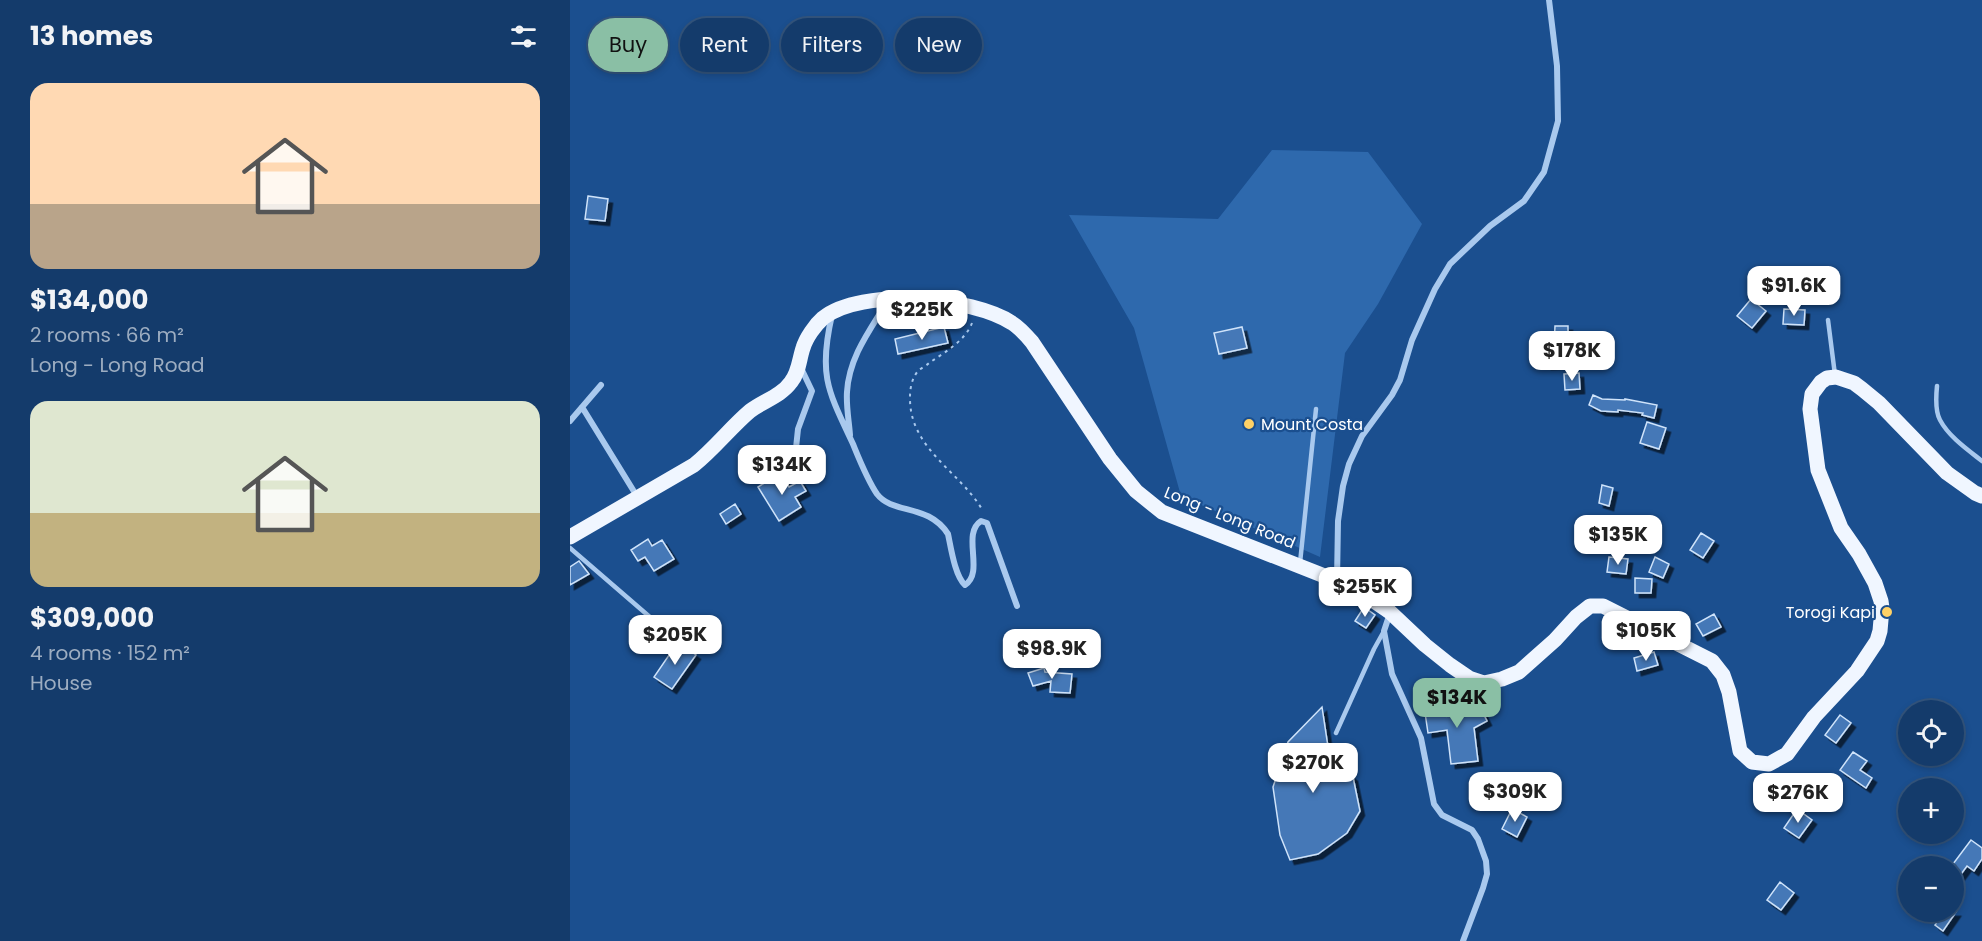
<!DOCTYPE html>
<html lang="en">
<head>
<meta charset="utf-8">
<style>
  body { margin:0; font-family:Poppins,sans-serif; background:#1d4271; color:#f1f3f6; height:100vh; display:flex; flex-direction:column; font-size:22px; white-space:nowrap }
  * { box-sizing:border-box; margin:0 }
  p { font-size:20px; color:#9dadc1 }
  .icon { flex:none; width:33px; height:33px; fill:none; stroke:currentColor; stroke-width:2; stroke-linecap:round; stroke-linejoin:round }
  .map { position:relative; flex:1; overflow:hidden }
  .side { display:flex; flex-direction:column; background:#143b6b; width:570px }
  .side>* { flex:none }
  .guide { position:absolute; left:18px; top:18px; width:570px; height:54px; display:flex; gap:12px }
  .fabs { position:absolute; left:1328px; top:700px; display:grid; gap:12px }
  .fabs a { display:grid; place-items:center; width:66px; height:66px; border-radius:50%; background:#143b6b; box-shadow:0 3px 9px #0003,0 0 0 2px #33557e; font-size:30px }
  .price { position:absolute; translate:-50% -51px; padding:0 14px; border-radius:12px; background:#fff; color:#222; font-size:20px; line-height:39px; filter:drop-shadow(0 2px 3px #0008) }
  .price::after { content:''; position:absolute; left:50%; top:36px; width:18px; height:14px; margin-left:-9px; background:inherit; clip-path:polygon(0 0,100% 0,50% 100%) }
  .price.selected { background:#8abfa5; color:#111 }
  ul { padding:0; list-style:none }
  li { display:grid; align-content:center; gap:12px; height:318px; padding:0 30px }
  li span { display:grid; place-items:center; height:186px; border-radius:18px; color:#555 }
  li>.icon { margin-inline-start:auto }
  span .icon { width:108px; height:108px; fill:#fffc; stroke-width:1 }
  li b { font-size:26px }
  h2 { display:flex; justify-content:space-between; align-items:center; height:72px; padding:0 30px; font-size:26px }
  .chip { padding:0 21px; border-radius:27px; background:#143b6b; box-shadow:0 3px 9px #0003,0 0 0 2px #33557e; font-size:21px; line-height:54px }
  .chip.selected { background:#8abfa5; color:#111 }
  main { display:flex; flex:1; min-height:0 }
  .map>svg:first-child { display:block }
</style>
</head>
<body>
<main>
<section class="side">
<h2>13 homes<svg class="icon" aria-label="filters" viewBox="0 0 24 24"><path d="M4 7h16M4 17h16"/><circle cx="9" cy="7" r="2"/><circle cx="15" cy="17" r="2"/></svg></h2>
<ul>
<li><span style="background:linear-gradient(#ffd9b3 65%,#b9a48a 0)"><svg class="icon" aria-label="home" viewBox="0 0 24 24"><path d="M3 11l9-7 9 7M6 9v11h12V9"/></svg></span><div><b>$134,000</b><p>2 rooms · 66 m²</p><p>Long - Long Road</p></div></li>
<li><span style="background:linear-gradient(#dfe7d0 60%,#c2b280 0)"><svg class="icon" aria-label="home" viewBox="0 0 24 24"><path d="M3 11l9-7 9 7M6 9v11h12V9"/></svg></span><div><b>$309,000</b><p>4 rooms · 152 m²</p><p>House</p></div></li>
</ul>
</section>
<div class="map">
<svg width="1412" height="941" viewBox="0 0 1412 941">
  <defs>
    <filter id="shadow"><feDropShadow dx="4.5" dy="4.5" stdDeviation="0" flood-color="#0009"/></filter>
  </defs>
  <rect width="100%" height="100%" fill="#1b4f8f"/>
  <path fill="#2e69ad" d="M702 150 798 152 852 224 808 304 775 353 750 557 611 496 564 328 499 215 648 219Z"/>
  <path fill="#4478b7" stroke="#cfe3fa" stroke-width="1.5" filter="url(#shadow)" d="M18 196 38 199 35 221 15 219Z
    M1181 299 1196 311 1182 328 1167 316Z
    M1214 309 1235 310 1234 325 1213 324Z
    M985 326H998V346H984Z
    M374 327 378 343 328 354 325 339Z
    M672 327 677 348 649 354 644 333Z
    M977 351H993L994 364 977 365Z
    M1009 373 1010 389 995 390 994 374Z
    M1023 395 1032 399 1055 400V399L1087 405 1084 418 1072 415 1073 413 1048 410V412L1031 411 1019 405Z
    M1077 422 1096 428 1089 449 1070 443Z
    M210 473 219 487 230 481 236 491 225 497 231 507 209 521 188 487Z
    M1032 485 1043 488 1039 506 1029 503Z
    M165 504 171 514 156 524 150 514Z
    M1131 533 1144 541 1133 558 1120 550Z
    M78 539 82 546 92 540 104 559 84 571 75 557 68 561 61 550Z
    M1039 557 1058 559 1056 574 1037 572Z
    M1085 557 1099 564 1093 578 1079 572Z
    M9 561 19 574 0 585V567Z
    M1065 578 1082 579 1081 593H1065Z
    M794 607 805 615 796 628 785 621Z
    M1144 614 1151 627 1133 636 1126 624Z
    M108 642 126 655 102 689 84 677Z
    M1084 652 1088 665 1067 671 1064 658Z
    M474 668 475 672 502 674 500 693 480 692 481 681 463 686 458 673Z
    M907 701 917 721 904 728 908 761 881 764 877 730 858 733 854 706 875 703 877 716Z
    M752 707 760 760 783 777 790 811 777 833 748 854 720 860 710 835 703 787 718 742Z
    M1270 715 1281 723 1266 743 1255 735Z
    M1283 752 1297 761 1290 770 1302 778 1296 788 1270 770Z
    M942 809 957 817 947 837 932 829Z
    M1227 809 1242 820 1229 838 1214 828Z
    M1401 840 1412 848V859L1404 871 1397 866 1383 885V864Z
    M1210 882 1224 893 1211 910 1197 900Z
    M1374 912H1386L1373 931 1365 925Z"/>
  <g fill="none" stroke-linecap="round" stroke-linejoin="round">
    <path stroke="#a9c9ee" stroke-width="2" stroke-dasharray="3 4.5" stroke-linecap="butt" d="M402 323C395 341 375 352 359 363 356 366 351 368 348 371 342 378 340 388 340 397 339 449 391 472 413 511"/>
    <path stroke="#a9c9ee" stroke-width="4.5" d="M1258 320 1265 375
      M1367 386C1366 396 1365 411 1370 420 1379 437 1398 450 1412 461
      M0 548 103 637
      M730 563 746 409
      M766 733 804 649 814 631"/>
    <path stroke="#a9c9ee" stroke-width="6" d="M262 315C248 375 258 391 283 444 290 461 297 479 307 494 323 515 358 503 378 534 381 548 385 576 395 585 415 572 391 534 411 521L417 523 447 606
      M12 407 68 498
      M0 421 31 385
      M280 435C279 421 276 406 277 392 279 357 300 330 317 302
      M224 467 228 429 242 391 231 368
      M767 580 768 521 773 486 779 464 792 436 822 395 830 380 842 340 865 289 880 264 920 226 954 201 974 172 988 121 987 66 979 0
      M820 613 814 631 822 674 851 738 864 804 872 815 902 830 908 839 916 861 917 874 913 888 893 941"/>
    <path stroke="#f0f6ff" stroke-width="15" d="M0 537 124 465C145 448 161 427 180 411 193 401 211 396 221 382 229 372 229 360 233 348 236 338 245 325 253 318 291 287 403 297 442 323 450 328 456 335 462 342L540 459 566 491 592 512 785 588 820 612 855 645 880 665 899 678 914 683 932 679 949 672 985 640 1006 617 1020 606H1033L1142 661 1153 675 1159 692 1170 751 1182 762 1199 764 1217 754 1244 717 1287 671 1307 641 1310 631 1312 608 1311 601 1305 583 1289 554 1271 528 1248 470 1240 409 1242 394 1251 382 1257 378 1266 377 1284 383 1292 389 1309 403 1377 473 1405 493 1412 496"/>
  </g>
  <g fill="#ffd166" stroke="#1b4f8f" stroke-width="2">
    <circle cx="679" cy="424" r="6"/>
    <circle cx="1317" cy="612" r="6"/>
  </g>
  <g text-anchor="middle" stroke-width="4.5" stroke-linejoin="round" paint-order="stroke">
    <g font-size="16" fill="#fff" stroke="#1b4f8f" text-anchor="start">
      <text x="691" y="430">Mount Costa</text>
      <text x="1305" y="618" text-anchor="end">Torogi Kapi</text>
    </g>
    <g font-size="16" fill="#fff" stroke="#1b4f8f">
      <text transform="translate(660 517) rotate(22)" y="6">Long - Long Road</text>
    </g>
  </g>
</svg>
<div class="fabs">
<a><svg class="icon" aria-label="locate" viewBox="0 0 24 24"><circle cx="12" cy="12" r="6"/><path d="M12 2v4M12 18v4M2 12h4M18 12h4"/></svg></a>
<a>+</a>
<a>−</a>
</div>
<b class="price" style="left:1224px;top:317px">$91.6K</b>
<b class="price" style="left:352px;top:341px">$225K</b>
<b class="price" style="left:1002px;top:382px">$178K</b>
<b class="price" style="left:212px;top:496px">$134K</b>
<b class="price" style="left:1048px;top:566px">$135K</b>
<b class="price" style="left:795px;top:618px">$255K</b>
<b class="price" style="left:1076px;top:662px">$105K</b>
<b class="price" style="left:105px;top:666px">$205K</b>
<b class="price" style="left:482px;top:680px">$98.9K</b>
<b class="price selected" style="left:887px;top:729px">$134K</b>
<b class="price" style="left:743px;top:794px">$270K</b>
<b class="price" style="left:945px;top:823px">$309K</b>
<b class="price" style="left:1228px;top:824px">$276K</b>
<div class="guide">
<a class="chip selected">Buy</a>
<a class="chip">Rent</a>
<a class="chip">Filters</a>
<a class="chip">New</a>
</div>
</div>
</main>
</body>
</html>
